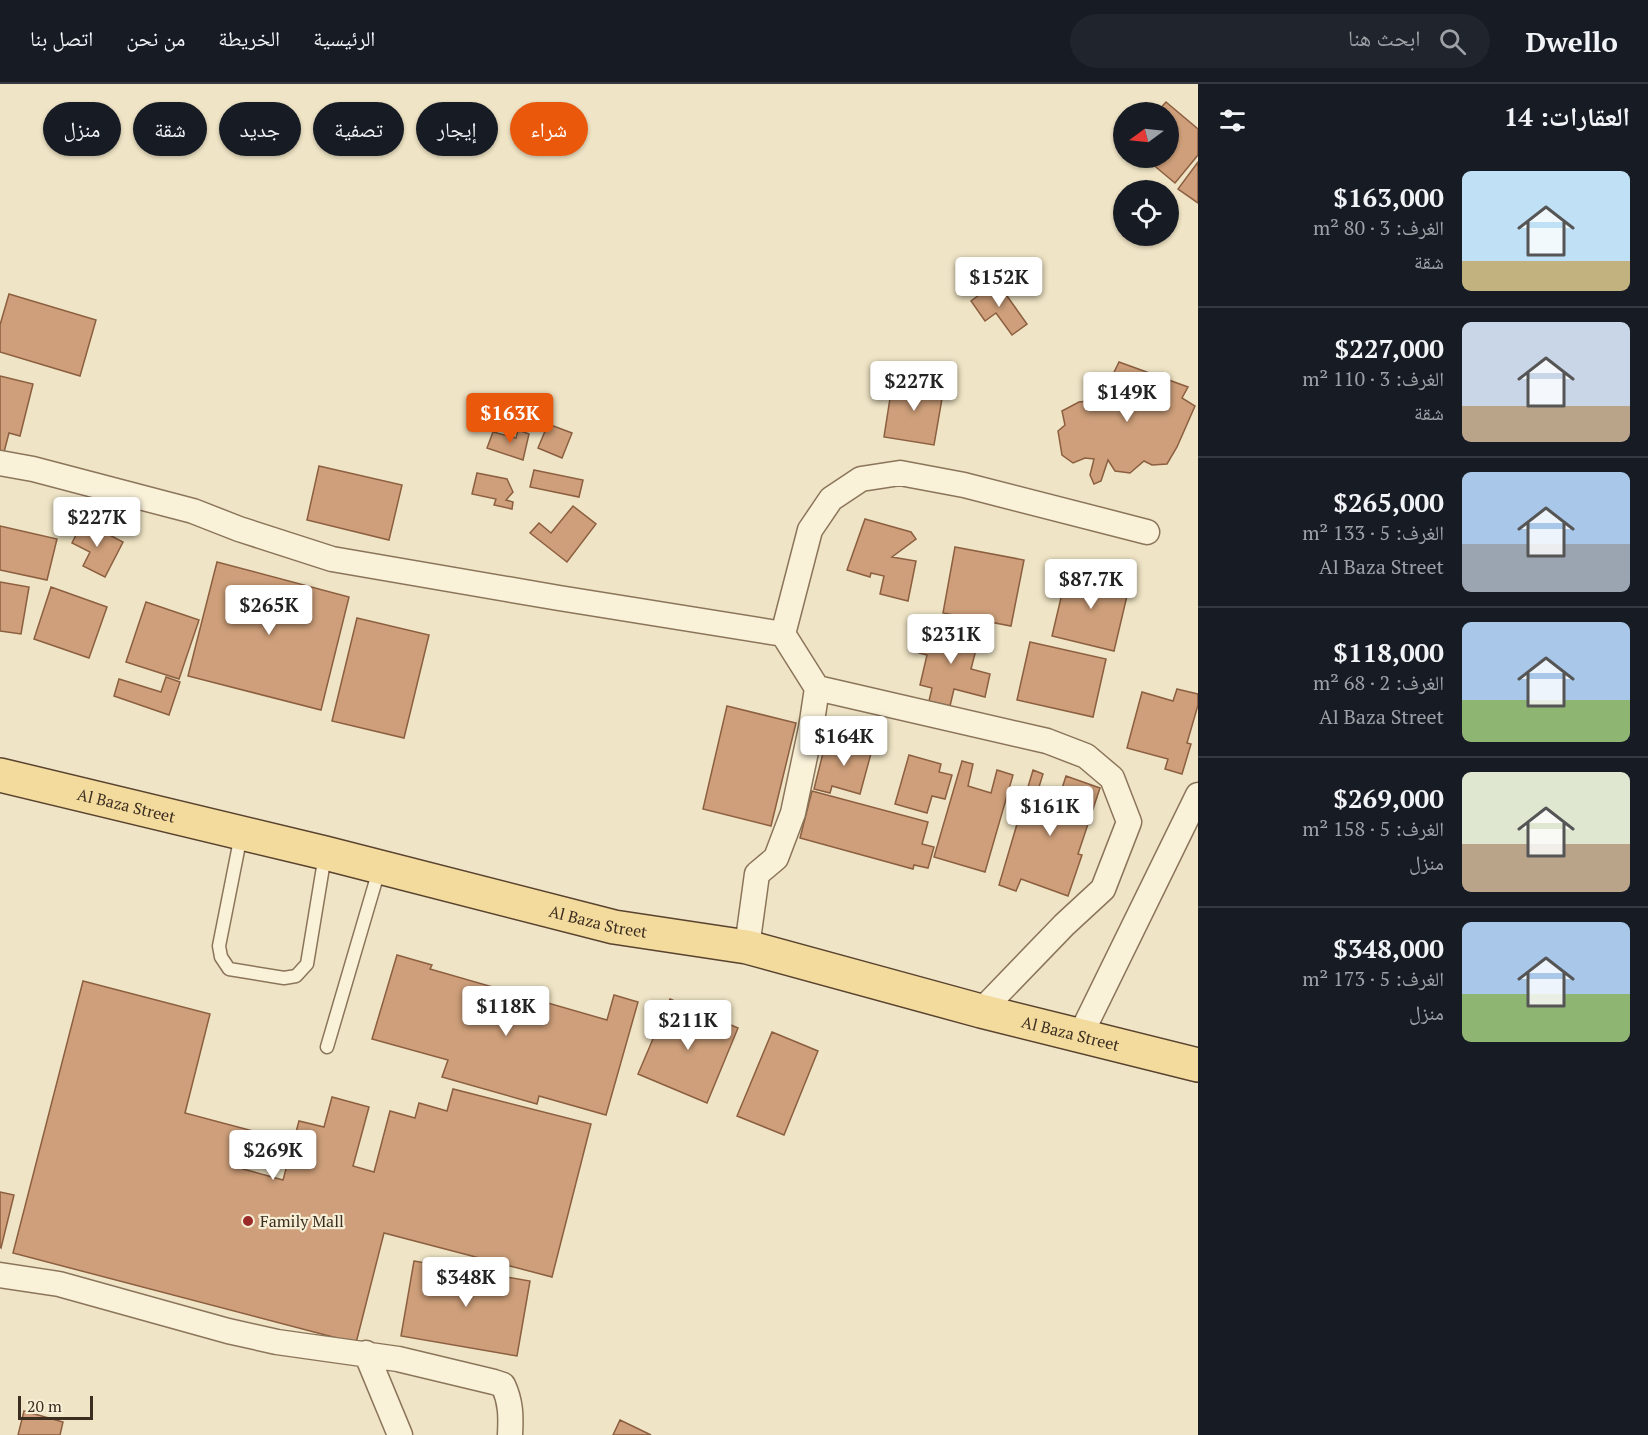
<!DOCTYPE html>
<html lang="ar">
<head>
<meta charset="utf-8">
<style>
  body { margin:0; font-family:"PT Serif","Noto Naskh Arabic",serif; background:#20242c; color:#f1f3f6; direction:rtl; height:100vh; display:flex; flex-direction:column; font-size:22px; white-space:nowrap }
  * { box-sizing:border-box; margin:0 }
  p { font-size:20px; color:#9ea1a6 }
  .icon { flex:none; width:33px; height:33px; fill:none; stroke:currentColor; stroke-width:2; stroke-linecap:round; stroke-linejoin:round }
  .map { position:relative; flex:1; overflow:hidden; direction:ltr }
  .details { display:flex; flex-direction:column; background:#171b24; width:450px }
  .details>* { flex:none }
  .guide { position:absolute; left:18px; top:18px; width:570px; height:54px; direction:rtl; display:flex; gap:12px }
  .needle { width:39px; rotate:255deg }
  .fabs { position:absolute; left:1113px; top:18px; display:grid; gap:12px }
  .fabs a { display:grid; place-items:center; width:66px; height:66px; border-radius:50%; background:#171b24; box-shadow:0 2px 4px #0004; font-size:30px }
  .scale { position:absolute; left:18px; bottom:15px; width:75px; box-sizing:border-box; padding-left:6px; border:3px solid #3b2d1f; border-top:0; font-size:16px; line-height:21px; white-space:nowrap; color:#3b2d1f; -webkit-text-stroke:4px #f6eed5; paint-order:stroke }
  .price { position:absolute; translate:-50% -51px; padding:0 14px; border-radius:6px; background:#fff; color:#222; font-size:20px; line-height:39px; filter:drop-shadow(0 2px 3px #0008) }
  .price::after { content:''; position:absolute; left:50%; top:36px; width:18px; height:14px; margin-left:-9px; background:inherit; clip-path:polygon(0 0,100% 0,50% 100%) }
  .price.selected { background:#ea580c; color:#fff }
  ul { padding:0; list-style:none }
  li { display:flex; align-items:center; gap:18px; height:150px; padding:0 18px }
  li+li { border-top:2px solid #363941 }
  li span { display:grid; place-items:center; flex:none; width:168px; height:120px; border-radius:9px; color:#555 }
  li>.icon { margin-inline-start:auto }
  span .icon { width:72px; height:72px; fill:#fffc; stroke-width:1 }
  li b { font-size:26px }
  h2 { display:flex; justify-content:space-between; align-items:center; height:72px; padding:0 18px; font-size:26px }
  .pill { padding:0 21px; border-radius:27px; background:#171b24; box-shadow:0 2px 4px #0004; font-size:21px; line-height:54px }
  .pill.selected { background:#ea580c; color:#fff }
  header { display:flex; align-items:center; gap:36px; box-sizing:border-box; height:84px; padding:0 30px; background:#171b24; border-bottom:2px solid #363941 }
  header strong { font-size:28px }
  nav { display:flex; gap:33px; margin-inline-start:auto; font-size:21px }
  .search { width:420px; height:54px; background:#20242c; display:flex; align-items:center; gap:15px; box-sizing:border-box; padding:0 21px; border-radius:33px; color:#9ea1a6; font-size:22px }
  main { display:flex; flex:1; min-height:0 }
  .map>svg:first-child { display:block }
</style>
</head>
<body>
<header>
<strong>Dwello</strong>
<div class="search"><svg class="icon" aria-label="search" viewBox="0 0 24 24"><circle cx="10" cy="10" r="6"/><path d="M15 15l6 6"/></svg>ابحث هنا</div>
<nav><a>الرئيسية</a><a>الخريطة</a><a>من نحن</a><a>اتصل بنا</a></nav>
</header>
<main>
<section class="details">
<h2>العقارات: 14<svg class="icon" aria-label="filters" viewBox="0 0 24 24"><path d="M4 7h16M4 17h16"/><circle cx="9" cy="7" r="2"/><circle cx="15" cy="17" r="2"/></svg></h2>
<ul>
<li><span style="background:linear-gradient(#bfe0f5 75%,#c2b280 0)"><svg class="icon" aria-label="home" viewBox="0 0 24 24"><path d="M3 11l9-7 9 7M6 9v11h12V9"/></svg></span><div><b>$163,000</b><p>الغرف: 3 · 80 m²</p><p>شقة</p></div></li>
<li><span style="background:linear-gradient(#c9d6e8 70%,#b9a48a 0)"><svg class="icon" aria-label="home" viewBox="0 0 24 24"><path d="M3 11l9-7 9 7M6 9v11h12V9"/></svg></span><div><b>$227,000</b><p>الغرف: 3 · 110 m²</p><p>شقة</p></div></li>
<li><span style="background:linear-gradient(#a9c7e8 60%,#9aa5b1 0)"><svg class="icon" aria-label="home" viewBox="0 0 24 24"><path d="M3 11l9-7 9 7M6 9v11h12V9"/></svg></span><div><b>$265,000</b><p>الغرف: 5 · 133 m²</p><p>Al Baza Street</p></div></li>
<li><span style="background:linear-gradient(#a9c7e8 65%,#8fb573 0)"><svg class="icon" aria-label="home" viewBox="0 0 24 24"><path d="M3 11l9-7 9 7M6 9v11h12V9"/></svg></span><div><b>$118,000</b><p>الغرف: 2 · 68 m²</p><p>Al Baza Street</p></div></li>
<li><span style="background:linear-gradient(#dfe7d0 60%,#b9a48a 0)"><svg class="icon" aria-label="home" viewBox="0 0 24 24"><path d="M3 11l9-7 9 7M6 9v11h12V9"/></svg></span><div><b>$269,000</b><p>الغرف: 5 · 158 m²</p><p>منزل</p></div></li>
<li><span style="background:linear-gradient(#a9c7e8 60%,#8fb573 0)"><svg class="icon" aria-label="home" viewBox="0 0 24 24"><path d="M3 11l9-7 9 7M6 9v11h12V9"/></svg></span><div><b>$348,000</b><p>الغرف: 5 · 173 m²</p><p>منزل</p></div></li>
</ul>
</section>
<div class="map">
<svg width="1198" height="1351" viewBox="0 0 1198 1351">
  <rect width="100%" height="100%" fill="#efe4c5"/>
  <path fill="#ce9f7a" stroke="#8b5f40" stroke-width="1.5" d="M1166 18 1198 45V71L1175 99 1145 74H1168V28H1157Z
    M1198 78V119L1178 105Z
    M997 198 1027 240 1012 251 996 229 985 237 971 217Z
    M9 210 96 236 80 292 0 268V241Z
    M1119 278 1188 303 1182 314 1195 322 1177 363 1167 380 1152 381 1144 377 1130 389 1115 387 1108 376 1101 397 1094 400 1090 391 1094 375 1085 374 1073 379 1062 371 1058 347 1065 341 1062 327 1079 318 1088 317 1105 307Z
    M0 292 33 300 20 352 9 349 3 372H0Z
    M893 295 944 303 934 361 884 353Z
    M548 340 572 349 562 374 538 364Z
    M518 346 529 350 523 376 487 364 493 348 516 354Z
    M319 382 402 401 389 456 307 436Z
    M534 386 583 396 579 413 530 403Z
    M477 389 507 395 513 408 506 416 513 418 512 425 494 421 496 415 472 410Z
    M573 422 596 440 567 478 530 449 539 439 551 449Z
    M865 435 911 448 916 455 892 473 916 477 908 517 880 510 884 492 871 489 870 493 847 486Z
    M83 437 123 458 105 493 83 482 90 468 72 459Z
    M0 442 57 455 47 496 0 486Z
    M955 463 1024 476 1011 542 943 529Z
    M217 478 349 513 321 626 188 592Z
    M1068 484 1130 499 1114 567 1052 552Z
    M0 498 29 503 21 550 0 547Z
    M51 503 107 523 89 574 34 555Z
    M146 518 199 536 179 595 126 578Z
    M357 534 429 551 404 654 332 637Z
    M926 541 979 554 971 585 990 590 985 613 954 605 950 622 929 617 932 604 920 601 927 571 919 569Z
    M1030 558 1106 575 1093 633 1017 616Z
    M166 593 180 598 169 631 114 612 119 595 161 608Z
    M1177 605 1198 610V621L1187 659 1191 660 1182 690 1165 685 1168 675 1127 664 1142 608 1173 617Z
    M727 622 796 639 771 742 703 725Z
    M843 653 873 662 860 710 832 702 830 709 814 705 825 661 839 665Z
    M909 671 941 680 939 688 952 691 945 715 932 712 927 729 895 720Z
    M962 677 973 680 968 702 991 709 997 686 1013 691 985 788 934 773Z
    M1033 686 1043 690 1034 719 1055 726 1066 692 1100 704 1078 770 1082 771 1068 812 1021 795 1016 807 999 801Z
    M812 707 928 738 922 760 934 763 928 784 914 781 913 785 800 754Z
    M397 871 432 881 430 885 607 936 614 911 638 918 606 1031 539 1012 537 1020 442 993 448 976 372 955Z
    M83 897 210 930 185 1029 253 1047 243 1085 283 1096 299 1037 324 1043 332 1013 369 1023 353 1082 374 1088 390 1027 415 1034 419 1019 447 1027 453 1005 591 1040 552 1193 384 1149 356 1259 13 1169Z
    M670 915 738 944 707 1019 638 990Z
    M772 948 818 967 784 1051 737 1032Z
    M0 1108 14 1111 1 1164 0 1163Z
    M414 1177 530 1197 517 1272 401 1252Z
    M24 1327 63 1338 60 1351H18Z
    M620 1336 651 1351H613Z"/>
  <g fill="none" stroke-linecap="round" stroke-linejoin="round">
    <g stroke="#8b755a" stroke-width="15">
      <path id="lane" d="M241 751 219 862 221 873 229 885 284 894 296 892 307 880 325 771
        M327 963 379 786"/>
    </g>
    <g stroke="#8b755a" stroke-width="27">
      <path id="street" d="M0 379 33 385 193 427 239 445 332 475 559 514 783 550
        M817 604 1047 657 1086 672 1112 694 1129 738 1103 805 1064 841 981 927
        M747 863 757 790 776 774 793 729 811 644 817 604 783 550 810 446 831 415 861 395 900 389 964 401 1147 448
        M1080 952 1198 711
        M0 1191 59 1200 228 1247 277 1258 398 1275 494 1298 503 1301C511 1318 511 1332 510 1351
        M366 1269 400 1351"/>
    </g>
    <g stroke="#59432f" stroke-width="36">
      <g id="primary">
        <path id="s1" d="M0 691 325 769 614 843 747 863 981 927 1198 981"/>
      </g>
    </g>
    <use href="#lane" stroke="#faf1d9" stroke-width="12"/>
    <use href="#street" stroke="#faf1d9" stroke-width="24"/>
    <use href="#primary" stroke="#f3da9d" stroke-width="33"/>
  </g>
  <circle fill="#9b2b29" stroke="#f6eed5" stroke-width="2" cx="248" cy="1137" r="6"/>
  <g text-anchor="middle" stroke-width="4.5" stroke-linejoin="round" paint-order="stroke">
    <g font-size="16" fill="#3b2d1f" stroke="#f6eed5">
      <text dy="6" stroke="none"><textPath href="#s1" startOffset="130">Al Baza Street</textPath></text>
      <text dy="6" stroke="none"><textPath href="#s1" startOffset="616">Al Baza Street</textPath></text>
      <text dy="6" stroke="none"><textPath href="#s1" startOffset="1102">Al Baza Street</textPath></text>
    </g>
    <g font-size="16" fill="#3b2d1f" stroke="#f6eed5" text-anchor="start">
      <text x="260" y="1143">Family Mall</text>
    </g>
  </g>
</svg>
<div class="fabs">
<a><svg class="needle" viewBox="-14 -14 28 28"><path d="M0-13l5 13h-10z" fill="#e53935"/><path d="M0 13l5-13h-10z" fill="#9ea1a6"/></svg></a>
<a><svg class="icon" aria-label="locate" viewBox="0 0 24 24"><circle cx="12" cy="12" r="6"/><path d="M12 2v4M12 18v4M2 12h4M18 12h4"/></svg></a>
</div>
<div class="scale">20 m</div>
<b class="price" style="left:999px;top:224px">$152K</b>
<b class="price" style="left:914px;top:328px">$227K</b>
<b class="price" style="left:1127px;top:339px">$149K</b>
<b class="price selected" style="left:510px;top:360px">$163K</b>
<b class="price" style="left:97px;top:464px">$227K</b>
<b class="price" style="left:1091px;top:526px">$87.7K</b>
<b class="price" style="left:269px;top:552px">$265K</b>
<b class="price" style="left:951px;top:581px">$231K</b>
<b class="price" style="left:844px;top:683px">$164K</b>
<b class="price" style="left:1050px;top:753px">$161K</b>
<b class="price" style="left:506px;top:953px">$118K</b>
<b class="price" style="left:688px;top:967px">$211K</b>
<b class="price" style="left:273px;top:1097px">$269K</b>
<b class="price" style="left:466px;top:1224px">$348K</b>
<div class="guide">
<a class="pill selected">شراء</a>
<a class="pill">إيجار</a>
<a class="pill">تصفية</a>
<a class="pill">جديد</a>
<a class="pill">شقة</a>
<a class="pill">منزل</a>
</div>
</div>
</main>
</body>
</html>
